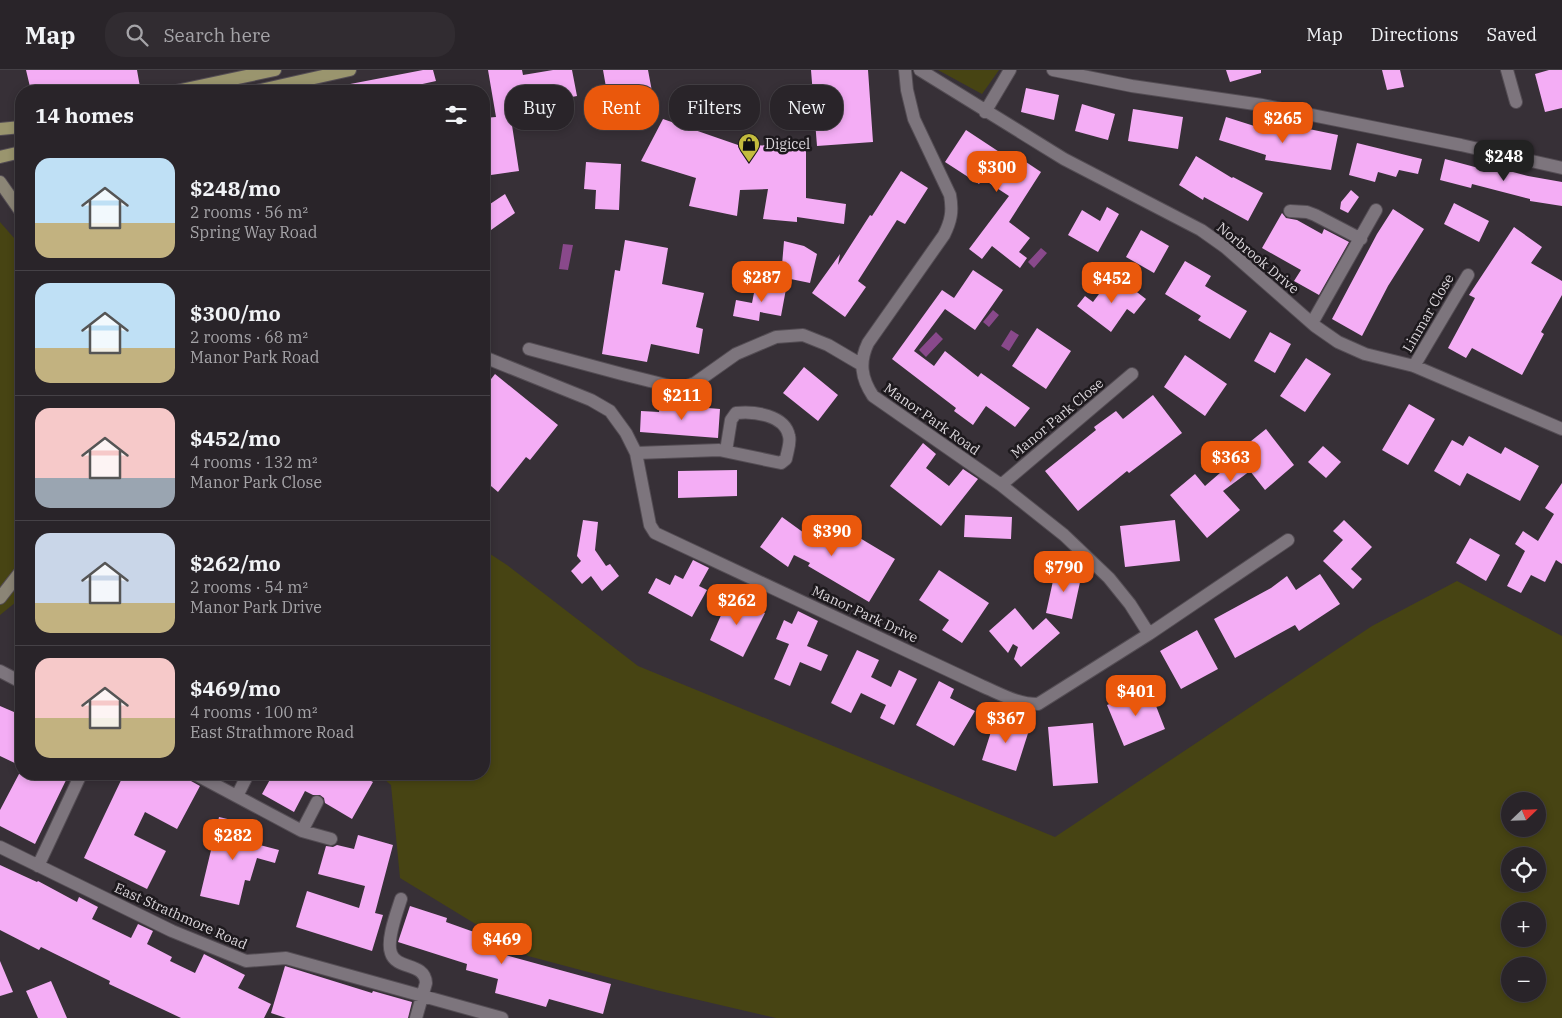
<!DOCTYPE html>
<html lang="en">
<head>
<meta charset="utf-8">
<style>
  body { margin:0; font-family:"IBM Plex Serif",serif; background:#312c31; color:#f1f3f6; height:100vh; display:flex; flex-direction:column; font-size:19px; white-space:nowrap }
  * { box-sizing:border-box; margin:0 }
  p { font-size:16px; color:#a5a4a8 }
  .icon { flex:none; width:28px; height:28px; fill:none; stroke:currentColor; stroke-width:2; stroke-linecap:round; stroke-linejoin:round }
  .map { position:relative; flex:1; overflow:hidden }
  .panel { position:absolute; left:15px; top:15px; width:475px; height:695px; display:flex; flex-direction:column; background:#292429; border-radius:20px; box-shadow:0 2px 8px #0003,0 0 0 1px #454146 }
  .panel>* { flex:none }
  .guide { position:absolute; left:505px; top:15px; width:475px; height:45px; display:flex; gap:10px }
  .needle { width:32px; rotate:67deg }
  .controls { position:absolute; left:1501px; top:722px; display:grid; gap:10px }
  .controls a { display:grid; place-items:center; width:45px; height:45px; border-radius:50%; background:#292429; box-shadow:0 2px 8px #0003,0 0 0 1px #454146; font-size:25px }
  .price { position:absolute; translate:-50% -42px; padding:0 11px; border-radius:10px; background:#ea580c; color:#fff; font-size:16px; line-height:32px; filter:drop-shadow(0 1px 2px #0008) }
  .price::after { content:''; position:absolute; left:50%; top:30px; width:15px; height:11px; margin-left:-8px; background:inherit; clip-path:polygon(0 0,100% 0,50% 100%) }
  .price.on { background:#222; color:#fff }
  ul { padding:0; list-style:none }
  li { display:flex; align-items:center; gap:15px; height:125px; padding:0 20px }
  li+li { border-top:1px solid #454146 }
  li span { display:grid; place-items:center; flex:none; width:140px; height:100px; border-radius:15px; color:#555 }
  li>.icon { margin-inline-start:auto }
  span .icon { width:60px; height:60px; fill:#fffc; stroke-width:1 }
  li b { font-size:21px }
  h2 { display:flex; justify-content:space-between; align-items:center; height:60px; padding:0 20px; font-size:21px }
  .tag { padding:0 18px; border-radius:20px; background:#292429; box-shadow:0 2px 8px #0003,0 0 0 1px #454146; font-size:18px; line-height:45px }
  .tag.on { background:#ea580c; color:#fff }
  header { display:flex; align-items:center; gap:30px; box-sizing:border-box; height:70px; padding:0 25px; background:#292429; border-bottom:1px solid #454146 }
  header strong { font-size:24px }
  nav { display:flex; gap:28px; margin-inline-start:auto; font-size:18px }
  .search { width:350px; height:45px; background:#312c31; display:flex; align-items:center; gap:12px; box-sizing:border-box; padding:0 18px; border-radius:20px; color:#a5a4a8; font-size:19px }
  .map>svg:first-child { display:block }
</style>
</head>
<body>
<header>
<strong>Map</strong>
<div class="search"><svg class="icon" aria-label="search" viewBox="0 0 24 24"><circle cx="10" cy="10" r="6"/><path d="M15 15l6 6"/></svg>Search here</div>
<nav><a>Map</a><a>Directions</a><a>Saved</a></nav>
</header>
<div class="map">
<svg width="1562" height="948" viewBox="0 0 1562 948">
  <rect width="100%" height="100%" fill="#373037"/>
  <path fill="#474413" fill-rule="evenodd" d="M938 0H999L982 24Z
    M0 152 21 176V528L0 545Z
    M484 480 507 495 638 596 1055 767 1372 556 1457 511 1562 566V948H776L656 920 528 886 400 808 391 715 378 704H484ZM1510 731H1538V759H1510ZM1538 786V814H1510V786ZM1510 841H1538V869H1510ZM1510 896H1538V924H1510Z"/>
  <path fill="#89498b" d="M563 174 573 175 568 200 559 199Z
    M1041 178 1047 183 1034 198 1028 192Z
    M993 240 999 245 989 257 983 252Z
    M1011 260 1019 265 1009 281 1001 276Z
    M936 262 943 269 926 287 919 280Z"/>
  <path fill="#f4adf5" d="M26 0H137L140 17 122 21H31Z
    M423 0H433L436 11 391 21H346L345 15Z
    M488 0H522L523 5 553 0H572L577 26 556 30 554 21 508 29 519 101 484 106V48L496 47Z
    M603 0H648L656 43 612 51Z
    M811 0H868L873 72 817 76Z
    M1226 0H1261V3L1230 12Z
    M1382 0H1400L1404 17 1387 20Z
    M1549 0H1562V38L1545 42 1535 4Z
    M1026 18 1059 25 1054 50 1021 42Z
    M1082 34 1115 44 1108 70 1075 61Z
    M1133 39 1183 47 1178 79 1128 71Z
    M1226 47 1270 61V58L1303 63 1304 58 1338 65 1331 100 1265 90 1266 85 1219 70Z
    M663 49 738 75 806 76V128L846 134 844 154 797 147V152L763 149 768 119 740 120 737 146 689 136 696 108 641 91Z
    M966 60 1013 91 1017 86 1041 102 1009 152 1030 168 1019 182 1027 188 1020 198 992 176 982 189 969 179 1009 126 983 109 979 114 945 92Z
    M1357 73 1422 89 1418 104 1399 100 1396 107 1378 102 1375 112 1349 105Z
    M1196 86 1232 108 1233 107 1263 123 1248 151 1204 127 1203 130 1179 115Z
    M1445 89 1486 100 1487 95 1528 106 1562 112V136L1530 131V129L1472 114 1471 118 1440 110Z
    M586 92 621 94 619 140 595 139 596 120 584 119Z
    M901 101 928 118 905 154 897 150 858 211 866 217 845 247 812 223 840 184 838 195 870 145 872 146Z
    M1351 120 1359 127 1348 143 1340 139 1341 132Z
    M505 124 515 143 484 165V138Z
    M1454 133 1489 151 1479 172 1444 154Z
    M1107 137 1119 144 1098 182 1068 165 1082 140 1100 151Z
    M1393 139 1424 159 1388 216 1362 266 1332 249 1377 164Z
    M1282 143 1286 148 1297 150 1322 164 1324 159 1349 172 1319 225 1294 211 1301 200 1262 178Z
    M1514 157 1542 177 1531 193 1562 211V225L1541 262 1544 264 1522 305 1472 278 1466 288 1448 278 1475 228 1469 225Z
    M1141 160 1169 176 1154 203 1126 187Z
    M625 170 668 178 662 214 704 223 696 257 703 259 699 284 651 274 647 292 602 284 615 200 620 201Z
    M784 171 804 176 817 184 810 213 781 207Z
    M1185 191 1211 206 1205 216 1247 241 1230 269 1198 250 1201 246 1165 224Z
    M973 200 1003 220 975 260 945 239 914 281 934 296 945 281 978 307 981 303 1030 338 1015 357 986 336 973 355 954 341 956 338 892 289 942 220 954 228Z
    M1121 210 1146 229 1134 244 1127 239 1111 262 1077 236 1085 226 1093 232 1108 212 1116 217Z
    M756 213 786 219 781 246 760 242 759 251 733 246 736 230 752 233Z
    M1037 258 1071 281 1046 319 1012 296Z
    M1270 262 1291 274 1275 303 1254 291Z
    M1185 285 1227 314 1205 346 1164 317Z
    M1306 288 1331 304 1305 342 1280 326Z
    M804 297 838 325 818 351 783 323Z
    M495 304 558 355 530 390 526 387 498 422 484 410V318Z
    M1153 325 1182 363 1129 403 1127 401 1078 441 1045 401 1096 360 1094 357 1116 341 1123 349Z
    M660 334 720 339 718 368 640 362 641 341 659 342Z
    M1409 334 1435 349 1408 395 1382 380Z
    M1266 359 1294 395 1265 420 1250 401 1223 421 1240 440 1207 468 1170 425 1195 404 1205 416 1228 396 1225 392Z
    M1469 366 1501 384 1505 377 1539 396 1520 431 1467 403 1460 416 1434 401 1452 370 1463 376Z
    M923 373 936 384 926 398 949 416 963 399 978 409 941 456 890 416Z
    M1323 376 1341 392 1326 408 1308 392Z
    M737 400V426L678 428V401Z
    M1562 413V494L1556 490 1545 512 1531 505 1521 523 1507 516 1525 481 1515 474 1523 461 1538 471 1554 444 1545 438Z
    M965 445 1012 447 1011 469 964 467Z
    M782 447 811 468 818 458 835 470 843 458 895 489 869 532 808 496 810 493 794 485 788 497 760 477Z
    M583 450 598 452 595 480 606 496 610 494 619 506 602 521 591 506 582 514 571 501 581 491 577 486Z
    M1175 450 1180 491 1125 497 1120 456Z
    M1344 450 1372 477 1351 499 1362 509 1353 519 1323 491 1343 470 1333 461Z
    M1470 468 1500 485 1486 511 1456 493Z
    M693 490 709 498 699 516 707 520 692 547 648 523 656 508 670 515 675 505 683 509Z
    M1056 497 1082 503 1072 549 1046 543Z
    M939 500 989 533 962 573 942 560 949 550 919 530Z
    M1320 504 1340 534 1299 561 1295 555 1235 588 1214 549 1271 518 1287 506 1296 520Z
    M730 525 765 543 743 587 710 570Z
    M1015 538 1033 560 1046 548 1060 563 1021 597 1014 589 1018 577 1013 574 1008 583 989 561Z
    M798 541 818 551 807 576 828 585 821 601 800 592 790 616 774 609 789 574 776 569 784 550 792 554Z
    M1197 560 1218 599 1181 619 1160 581Z
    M857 580 879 590 871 607 891 617 899 600 917 609 894 655 880 648 886 635 861 623 851 643 831 633Z
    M939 611 954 619 950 628 975 641 954 676 916 655Z
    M1149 618 1165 659 1124 676 1107 635Z
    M0 636 21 645V696L0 686Z
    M996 646 1030 657 1016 701 982 690Z
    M1093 653 1098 713 1053 716 1048 657Z
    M19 704H69L35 774 0 756V740Z
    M124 704H187L191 711 200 716 177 759 145 742 134 765 166 781 147 819 84 788Z
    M273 704H358L373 712 352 749 325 733 324 728 320 725H313L305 721 294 742 262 724Z
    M219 747 257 756 252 773 279 780 275 793 257 788 250 811 245 810 239 835 200 826Z
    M358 765 393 775 375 843 383 845 372 881 296 857 307 821 359 838 365 816 318 804 326 776 333 777 337 775 354 779Z
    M0 795 37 812 38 811 77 832 79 827 98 837 92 849 131 868 138 854 153 861 147 874 172 887 170 891 195 903 204 884 245 905 238 918 271 934 264 948H181L109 914 110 911 41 877 39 880 0 860Z
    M410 836 447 848 446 852 474 862 472 868 504 877 502 884 611 914 603 944 549 929 546 937 495 923 498 909 466 900 467 894 398 872Z
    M0 891 13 922 0 926Z
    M285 896 372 923 373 921 412 932 408 948H286L271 943Z
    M51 911 67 948H38L26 921Z"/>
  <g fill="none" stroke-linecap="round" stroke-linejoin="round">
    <g stroke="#544d54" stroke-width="14">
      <path id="street" d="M905 0 907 20 914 49 950 125C953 141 951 151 944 165L868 273C859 292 861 308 873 326L1001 415 1064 465 1109 508 1130 534 1149 564
        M920 0 1064 89 1201 160 1225 177 1315 256 1338 272 1365 284 1414 296 1562 359
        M1053 0 1132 16 1262 35 1461 75 1562 98
        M1507 0 1516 32
        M985 42 1010 0
        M1290 141 1307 142 1315 145 1361 169
        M1312 253 1376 140
        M529 279 622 304 674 317H684L695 313 736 284 776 267 803 265 828 275 862 295
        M484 287 591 330 610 341 626 363 636 383 650 455 655 463 982 616C1001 624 1017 634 1038 634L1149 564 1288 470
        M1414 296 1468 205
        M636 383 719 380 781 393 786 389C787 382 791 373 789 366 785 345 754 341 736 343L731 350 726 381
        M1001 415 1132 304
        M0 601 21 612
        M195 704 302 761 331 769
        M237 726 248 704
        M302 761 317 732
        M0 777 172 861 246 891 286 888 502 948
        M38 796 81 704
        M401 829C397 842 386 870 391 883 396 900 425 892 426 913L416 948"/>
    </g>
    <g stroke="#544d54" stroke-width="14">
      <path id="secondary" d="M0 112 21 142
        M0 528 21 501"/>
    </g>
    <g stroke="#544d54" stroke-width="14">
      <path id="primary" d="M176 21 275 0
        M256 21 350 0
        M0 59 21 57
        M0 87 21 82"/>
    </g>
    <use href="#street" stroke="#7d757d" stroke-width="12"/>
    <use href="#secondary" stroke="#8b8576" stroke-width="12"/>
    <use href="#primary" stroke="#9a956e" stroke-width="12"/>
  </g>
  <defs>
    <g id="shop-pin" transform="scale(1.125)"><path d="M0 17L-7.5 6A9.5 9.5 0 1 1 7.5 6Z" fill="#c4bc3e" stroke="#1d191d"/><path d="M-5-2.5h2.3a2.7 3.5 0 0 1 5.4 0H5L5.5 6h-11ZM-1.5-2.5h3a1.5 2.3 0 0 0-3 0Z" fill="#111"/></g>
  </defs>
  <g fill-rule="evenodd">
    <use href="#shop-pin" x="749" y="74"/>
  </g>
  <g text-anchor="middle" stroke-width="5" stroke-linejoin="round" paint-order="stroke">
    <g font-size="14" fill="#dcd7dc" stroke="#1d191d" text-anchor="start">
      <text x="765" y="79">Digicel</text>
    </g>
    <g font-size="14" fill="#dcd7dc" stroke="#1d191d">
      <text transform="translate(1258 188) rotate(40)" y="5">Norbrook Drive</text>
      <text transform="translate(1428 243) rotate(-60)" y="5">Linmar Close</text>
      <text transform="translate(1057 348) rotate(-40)" y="5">Manor Park Close</text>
      <text transform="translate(932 349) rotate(35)" y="5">Manor Park Road</text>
      <text transform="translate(865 544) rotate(25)" y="5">Manor Park Drive</text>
      <text transform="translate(181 846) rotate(24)" y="5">East Strathmore Road</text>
    </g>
  </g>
</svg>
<div class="controls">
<a><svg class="needle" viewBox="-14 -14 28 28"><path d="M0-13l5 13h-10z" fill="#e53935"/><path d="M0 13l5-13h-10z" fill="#a5a4a8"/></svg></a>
<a><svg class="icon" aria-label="locate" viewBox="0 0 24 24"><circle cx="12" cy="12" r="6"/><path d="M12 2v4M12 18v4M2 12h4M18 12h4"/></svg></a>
<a>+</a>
<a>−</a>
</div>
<b class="price" style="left:1283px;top:74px">$265</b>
<b class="price on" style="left:1504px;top:112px">$248</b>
<b class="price" style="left:997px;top:123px">$300</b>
<b class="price" style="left:762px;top:233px">$287</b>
<b class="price" style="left:1112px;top:234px">$452</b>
<b class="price" style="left:682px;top:351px">$211</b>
<b class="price" style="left:1231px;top:413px">$363</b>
<b class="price" style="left:832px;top:487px">$390</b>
<b class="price" style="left:1064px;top:523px">$790</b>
<b class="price" style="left:737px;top:556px">$262</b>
<b class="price" style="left:1136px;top:647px">$401</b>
<b class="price" style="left:1006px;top:674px">$367</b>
<b class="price" style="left:233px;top:791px">$282</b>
<b class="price" style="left:502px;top:895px">$469</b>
<div class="guide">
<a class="tag">Buy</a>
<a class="tag on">Rent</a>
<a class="tag">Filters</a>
<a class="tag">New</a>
</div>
<section class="panel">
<h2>14 homes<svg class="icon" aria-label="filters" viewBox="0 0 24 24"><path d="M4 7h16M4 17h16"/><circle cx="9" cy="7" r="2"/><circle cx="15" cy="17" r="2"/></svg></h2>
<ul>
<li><span style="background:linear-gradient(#bfe0f5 65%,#c2b280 0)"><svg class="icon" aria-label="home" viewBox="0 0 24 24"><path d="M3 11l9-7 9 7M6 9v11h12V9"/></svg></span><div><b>$248/mo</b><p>2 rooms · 56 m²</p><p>Spring Way Road</p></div></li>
<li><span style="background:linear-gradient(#bfe0f5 65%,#c2b280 0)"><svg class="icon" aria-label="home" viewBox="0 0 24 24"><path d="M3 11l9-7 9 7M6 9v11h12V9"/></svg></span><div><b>$300/mo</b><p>2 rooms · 68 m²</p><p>Manor Park Road</p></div></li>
<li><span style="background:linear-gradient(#f6c9c9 70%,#9aa5b1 0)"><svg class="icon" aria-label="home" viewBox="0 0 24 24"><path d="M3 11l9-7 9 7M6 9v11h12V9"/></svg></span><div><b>$452/mo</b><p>4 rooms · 132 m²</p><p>Manor Park Close</p></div></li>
<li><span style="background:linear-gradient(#c9d6e8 70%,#c2b280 0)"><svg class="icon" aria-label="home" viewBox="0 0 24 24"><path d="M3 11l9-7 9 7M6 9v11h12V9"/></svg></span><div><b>$262/mo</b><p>2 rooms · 54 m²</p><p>Manor Park Drive</p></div></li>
<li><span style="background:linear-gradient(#f6c9c9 60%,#c2b280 0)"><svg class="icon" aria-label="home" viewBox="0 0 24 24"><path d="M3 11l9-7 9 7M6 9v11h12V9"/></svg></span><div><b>$469/mo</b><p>4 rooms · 100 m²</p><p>East Strathmore Road</p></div></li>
</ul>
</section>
</div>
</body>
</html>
